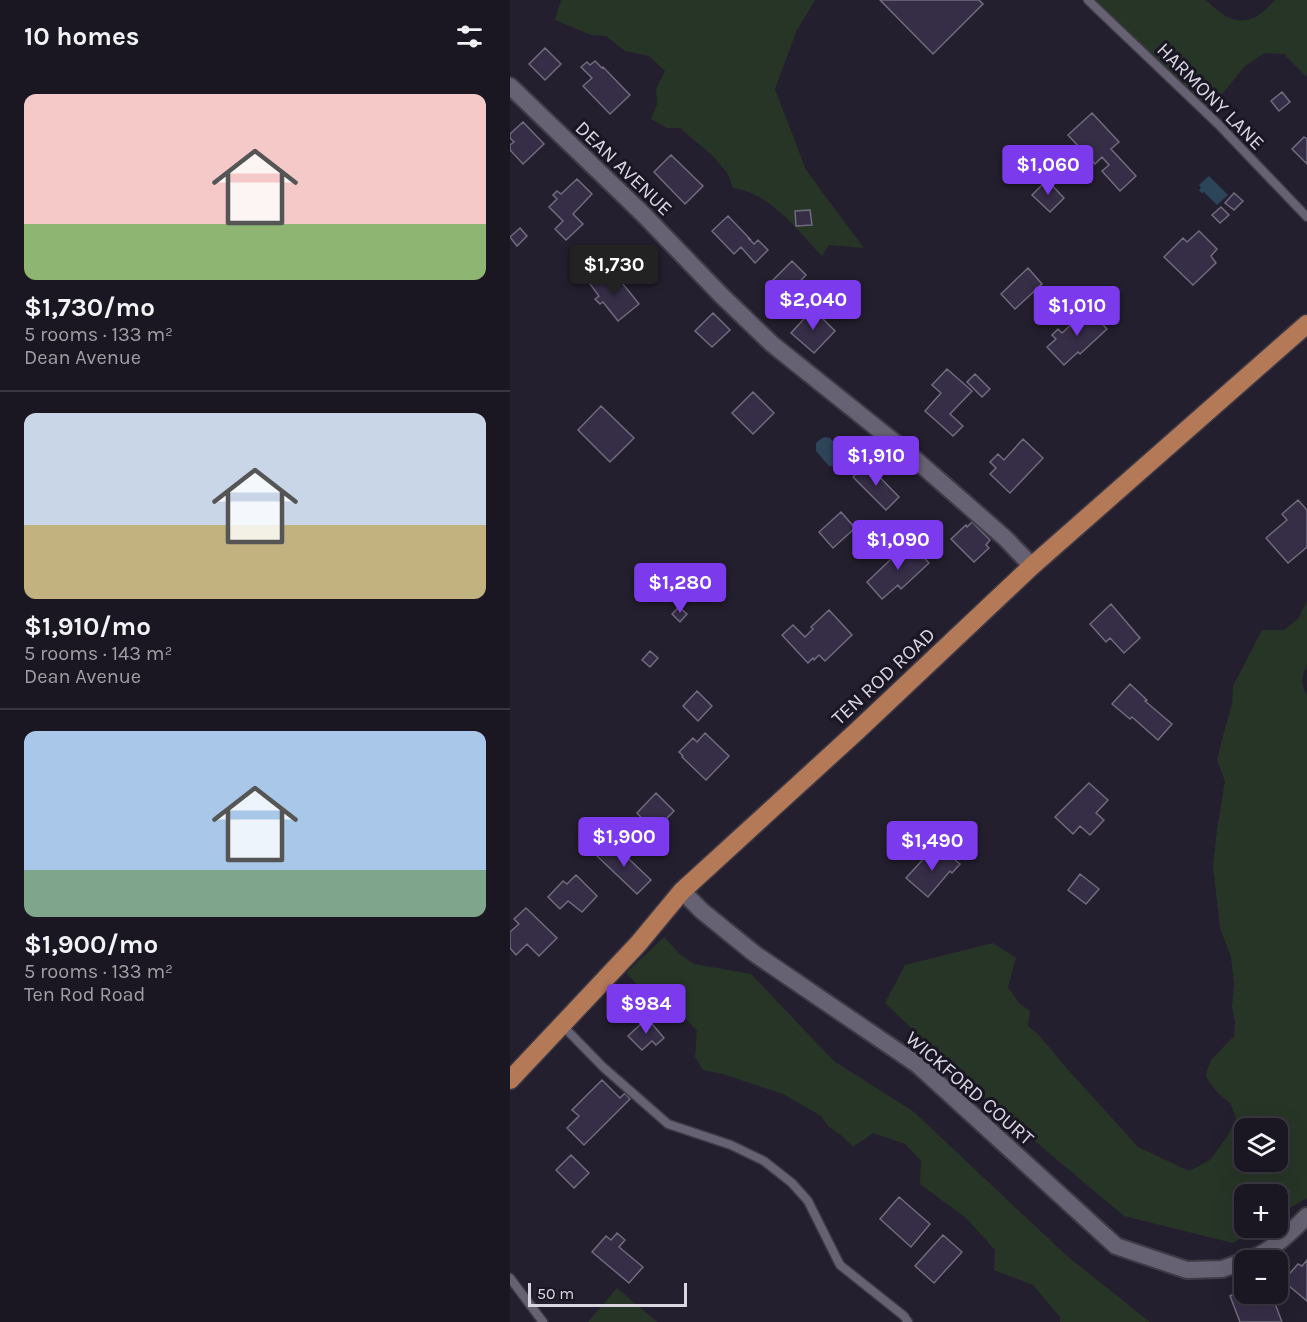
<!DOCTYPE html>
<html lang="en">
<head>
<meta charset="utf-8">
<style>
  body { margin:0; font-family:Karla,sans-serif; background:#24202a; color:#f1f3f6; height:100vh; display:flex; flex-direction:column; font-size:22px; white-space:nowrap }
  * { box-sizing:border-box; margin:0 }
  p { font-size:20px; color:#a09fa5 }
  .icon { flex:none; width:33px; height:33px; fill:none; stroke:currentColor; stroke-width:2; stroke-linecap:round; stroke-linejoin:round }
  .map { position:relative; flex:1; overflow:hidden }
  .drawer { display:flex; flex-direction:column; background:#1b1722; width:510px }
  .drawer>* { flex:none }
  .fabs { position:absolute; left:724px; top:1118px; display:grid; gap:12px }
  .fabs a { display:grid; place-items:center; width:54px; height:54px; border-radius:12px; background:#1b1722; box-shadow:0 6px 24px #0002,0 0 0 2px #393640; font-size:30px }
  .scale { position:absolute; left:18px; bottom:15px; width:159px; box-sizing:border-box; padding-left:6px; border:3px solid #d9d6e0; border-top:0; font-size:16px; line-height:21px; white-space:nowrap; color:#d9d6e0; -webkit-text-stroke:4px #1a1624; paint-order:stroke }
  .price { position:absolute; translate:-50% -51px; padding:0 14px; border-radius:6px; background:#7c3aed; color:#fff; font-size:20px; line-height:39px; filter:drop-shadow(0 2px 3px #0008) }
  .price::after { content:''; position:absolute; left:50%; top:36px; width:18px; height:14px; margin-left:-9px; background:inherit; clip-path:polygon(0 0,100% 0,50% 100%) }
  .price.on { background:#222; color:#fff }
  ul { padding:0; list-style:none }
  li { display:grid; align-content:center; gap:12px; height:318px; padding:0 24px }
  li+li { border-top:2px solid #393640 }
  li span { display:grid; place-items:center; height:186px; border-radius:12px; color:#555 }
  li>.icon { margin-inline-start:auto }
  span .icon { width:108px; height:108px; fill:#fffc; stroke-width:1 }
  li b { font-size:26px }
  h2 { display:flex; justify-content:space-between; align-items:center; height:72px; padding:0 24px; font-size:26px }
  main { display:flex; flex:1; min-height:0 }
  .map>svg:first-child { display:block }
</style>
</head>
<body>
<main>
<section class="drawer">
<h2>10 homes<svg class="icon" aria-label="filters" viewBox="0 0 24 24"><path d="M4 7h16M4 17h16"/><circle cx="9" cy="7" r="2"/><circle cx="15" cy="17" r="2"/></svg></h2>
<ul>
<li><span style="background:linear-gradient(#f6c9c9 70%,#8fb573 0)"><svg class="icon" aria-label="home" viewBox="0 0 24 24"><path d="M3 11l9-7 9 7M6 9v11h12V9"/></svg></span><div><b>$1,730/mo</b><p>5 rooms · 133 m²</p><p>Dean Avenue</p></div></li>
<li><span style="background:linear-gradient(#c9d6e8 60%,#c2b280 0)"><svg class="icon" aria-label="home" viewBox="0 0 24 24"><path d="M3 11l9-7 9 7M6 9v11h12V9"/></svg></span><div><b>$1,910/mo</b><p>5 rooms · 143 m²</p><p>Dean Avenue</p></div></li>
<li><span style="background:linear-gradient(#a9c7e8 75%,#7fa58c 0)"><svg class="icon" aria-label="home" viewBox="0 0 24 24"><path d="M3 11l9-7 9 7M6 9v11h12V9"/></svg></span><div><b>$1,900/mo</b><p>5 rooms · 133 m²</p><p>Ten Rod Road</p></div></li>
</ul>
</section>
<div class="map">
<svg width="797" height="1322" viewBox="0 0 797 1322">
  <rect width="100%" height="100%" fill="#241f2e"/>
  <path fill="#273527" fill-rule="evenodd" d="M51 0H305L286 32 265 89 296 170 354 248 319 245 312 256C287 230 260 193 223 188L218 174 204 157 170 128H157L141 119 147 104 146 89 155 71 139 56 115 51 96 36 81 35 45 20Z
    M581 0H696C710 14 727 28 747 16 754 12 760 5 765 0H797V77L774 54 754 53 734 67 701 108H695Z
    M797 601V665C792 674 790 686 797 695V1198L768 1215V1194H735V1227H749L723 1243 614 1216 483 1106 375 1003 395 965 483 943 506 958 498 987 509 1003 520 1011 518 1026 527 1033 553 1064 628 1147 679 1171 700 1160 717 1137 726 1119 721 1104 706 1091 696 1077 697 1071 701 1060 724 1036 725 1022 722 1007 724 984 721 957 710 928 703 866 707 829 715 781 707 760 713 736 722 704 723 686 752 630H774L788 619ZM735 1128H768V1161H735Z
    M154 937 171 955 184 964 241 974 324 1061 404 1112 557 1256 640 1322H550V1317L523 1285 484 1270 485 1250 456 1218 410 1184 411 1161 395 1144 363 1133 343 1147 332 1136 318 1126 311 1116 273 1094 213 1074 193 1070 185 1057 187 1031 155 997 133 991 116 973Z
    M107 1288 147 1322H78Z"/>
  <path fill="#2d4559" d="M699 176 718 195 707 205 694 192 692 193 689 190 691 188 689 185Z
    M316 437 320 438 333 453V462L327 467 319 466 306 451V443L312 438Z"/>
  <path fill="#362d47" stroke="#706b7d" stroke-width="1.5" d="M370 0H469L473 4 423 54Z
    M35 48 51 64 35 80 19 64Z
    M85 61 92 68 93 67 120 95 100 114 73 86 82 78 71 67 77 62 80 65Z
    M772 92 780 102 769 111 761 101Z
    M582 113 609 142 601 149 626 176 610 191 592 171 599 165 592 157 585 164 558 135Z
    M13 122 34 144 13 164 0 150V145L4 142 0 138V134Z
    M794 137 797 139V164L782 149Z
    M161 155 193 186 175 204 144 172Z
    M67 179 82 194 63 214 73 224 56 240 45 229 53 221 39 207 47 199 43 195 47 191 51 194Z
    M537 180 554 198 540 212 522 195Z
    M724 193 733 201 724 210 715 203Z
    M711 207 719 215 710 223 702 215Z
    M300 210 302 225 286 226 285 211Z
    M218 216 240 239H239L244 244 248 240 258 250 245 263 231 247 224 254 202 231Z
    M10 228 17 236 7 246 0 237Z
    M689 231 707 249 701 256 706 263 683 285 654 257 673 238 677 242Z
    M282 261 296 275 277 295 262 281Z
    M518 268 532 284 505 309 491 294Z
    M94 273 99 279 105 274 129 304 108 321 93 302 90 304 85 299 89 296 80 284Z
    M303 309 325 331 304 353 281 333Z
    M578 309 597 329 570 354 568 352 554 365 537 347 546 339 542 335 548 329 552 333Z
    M203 313 220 330 202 347 185 331Z
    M437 369 462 391 440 414 453 426 443 436 415 411 431 393 422 385Z
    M465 374 480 389 472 397 457 382Z
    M243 392 264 413 243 434 222 413Z
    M91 406 124 438 100 462 68 430Z
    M513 439 533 458 500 493 480 474 486 468 480 462 488 454 494 460Z
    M356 463 389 497 376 510 343 477Z
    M788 500 797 510V547L778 563 756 538 777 520 772 514Z
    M331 512 345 528 323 548 309 532Z
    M462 522 480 540 476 545 479 548 464 562 441 539 456 525 457 527Z
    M399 542 419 563 391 589 388 585 372 599 357 582Z
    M601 604 630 638 614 653 600 638 596 642 580 624Z
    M169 607 177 614 170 622 162 614Z
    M319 610 342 635 315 661 309 655 304 660 303 658 298 663 272 635 283 625 295 637 303 629 301 627Z
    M140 651 148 658 140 667 132 660Z
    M620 684 637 700 635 701 662 724 648 740 622 717 620 719 602 704Z
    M187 691 202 706 188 721 173 706Z
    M195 733 219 756 196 780 172 757 173 756 169 752 183 738 187 742Z
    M579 783 598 800 586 813 594 820 580 835 570 826 563 834 545 817Z
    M146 793 164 811 144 831 127 813Z
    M101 842 141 880 127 894 87 856Z
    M433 850 450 864 442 873 440 871 418 897 396 878 417 855 424 861Z
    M570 874 589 889 576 904 558 890Z
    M66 875 87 896 72 912 58 901 50 909 38 897 53 881 57 884Z
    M16 908 47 938 29 956 17 944 6 955 0 948V932L9 924 4 919Z
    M137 1018 154 1038 146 1045 142 1041 132 1050 118 1036Z
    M92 1080 110 1098 115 1093 120 1099 74 1145 57 1128 69 1116 62 1110Z
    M61 1155 79 1173 64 1188 46 1170Z
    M389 1197 420 1224 401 1247 370 1219Z
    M107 1233 115 1240 109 1247 133 1267 119 1283 82 1252 96 1236 101 1240Z
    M433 1235 452 1252 424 1283 405 1266Z
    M797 1260V1301L773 1281 788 1264 792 1266Z
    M735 1289V1293H761L772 1322H730L720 1296Z"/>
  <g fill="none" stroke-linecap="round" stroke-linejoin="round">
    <g stroke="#3e3a46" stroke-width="11">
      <path id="lane" d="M578 0 708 124 797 217
        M52 1025 93 1067 158 1124 221 1145 254 1161 282 1183 298 1201 330 1265 394 1316 398 1322
        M0 1278 33 1322"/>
    </g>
    <g stroke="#3e3a46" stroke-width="20">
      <path id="street" d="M0 86 133 214 211 295 262 344 398 453 495 538 522 566
        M172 891 192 911 245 954 408 1065 606 1246 677 1270 712 1269 735 1261
        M738 1260C761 1252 780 1233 797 1216"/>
    </g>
    <g stroke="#3e3a46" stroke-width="21">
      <path id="primary" d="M0 1080 128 944 172 891 346 732 522 566 797 324"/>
    </g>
    <use href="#lane" stroke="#676273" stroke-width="8"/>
    <use href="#street" stroke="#676273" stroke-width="16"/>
    <use href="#primary" stroke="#b47957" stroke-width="18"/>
  </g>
  <g text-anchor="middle" stroke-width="6" stroke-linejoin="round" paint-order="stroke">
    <g font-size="20" fill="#d9d6e0" stroke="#1a1624">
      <text transform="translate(701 96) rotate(45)" y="7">HARMONY LANE</text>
      <text transform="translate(114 168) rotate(44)" y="7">DEAN AVENUE</text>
      <text transform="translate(373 676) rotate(-43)" y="7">TEN ROD ROAD</text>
      <text transform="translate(460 1088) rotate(41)" y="7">WICKFORD COURT</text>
    </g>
  </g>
</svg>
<div class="fabs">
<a><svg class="icon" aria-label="layers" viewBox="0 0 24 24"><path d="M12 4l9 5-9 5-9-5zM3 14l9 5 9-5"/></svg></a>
<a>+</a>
<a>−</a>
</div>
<div class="scale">50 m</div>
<b class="price" style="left:538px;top:196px">$1,060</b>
<b class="price on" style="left:104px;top:296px">$1,730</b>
<b class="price" style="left:303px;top:331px">$2,040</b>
<b class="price" style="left:567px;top:337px">$1,010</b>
<b class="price" style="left:366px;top:487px">$1,910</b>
<b class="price" style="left:388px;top:571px">$1,090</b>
<b class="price" style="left:170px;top:614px">$1,280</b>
<b class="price" style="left:114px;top:868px">$1,900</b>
<b class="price" style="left:422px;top:872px">$1,490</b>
<b class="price" style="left:136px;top:1035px">$984</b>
</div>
</main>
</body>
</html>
